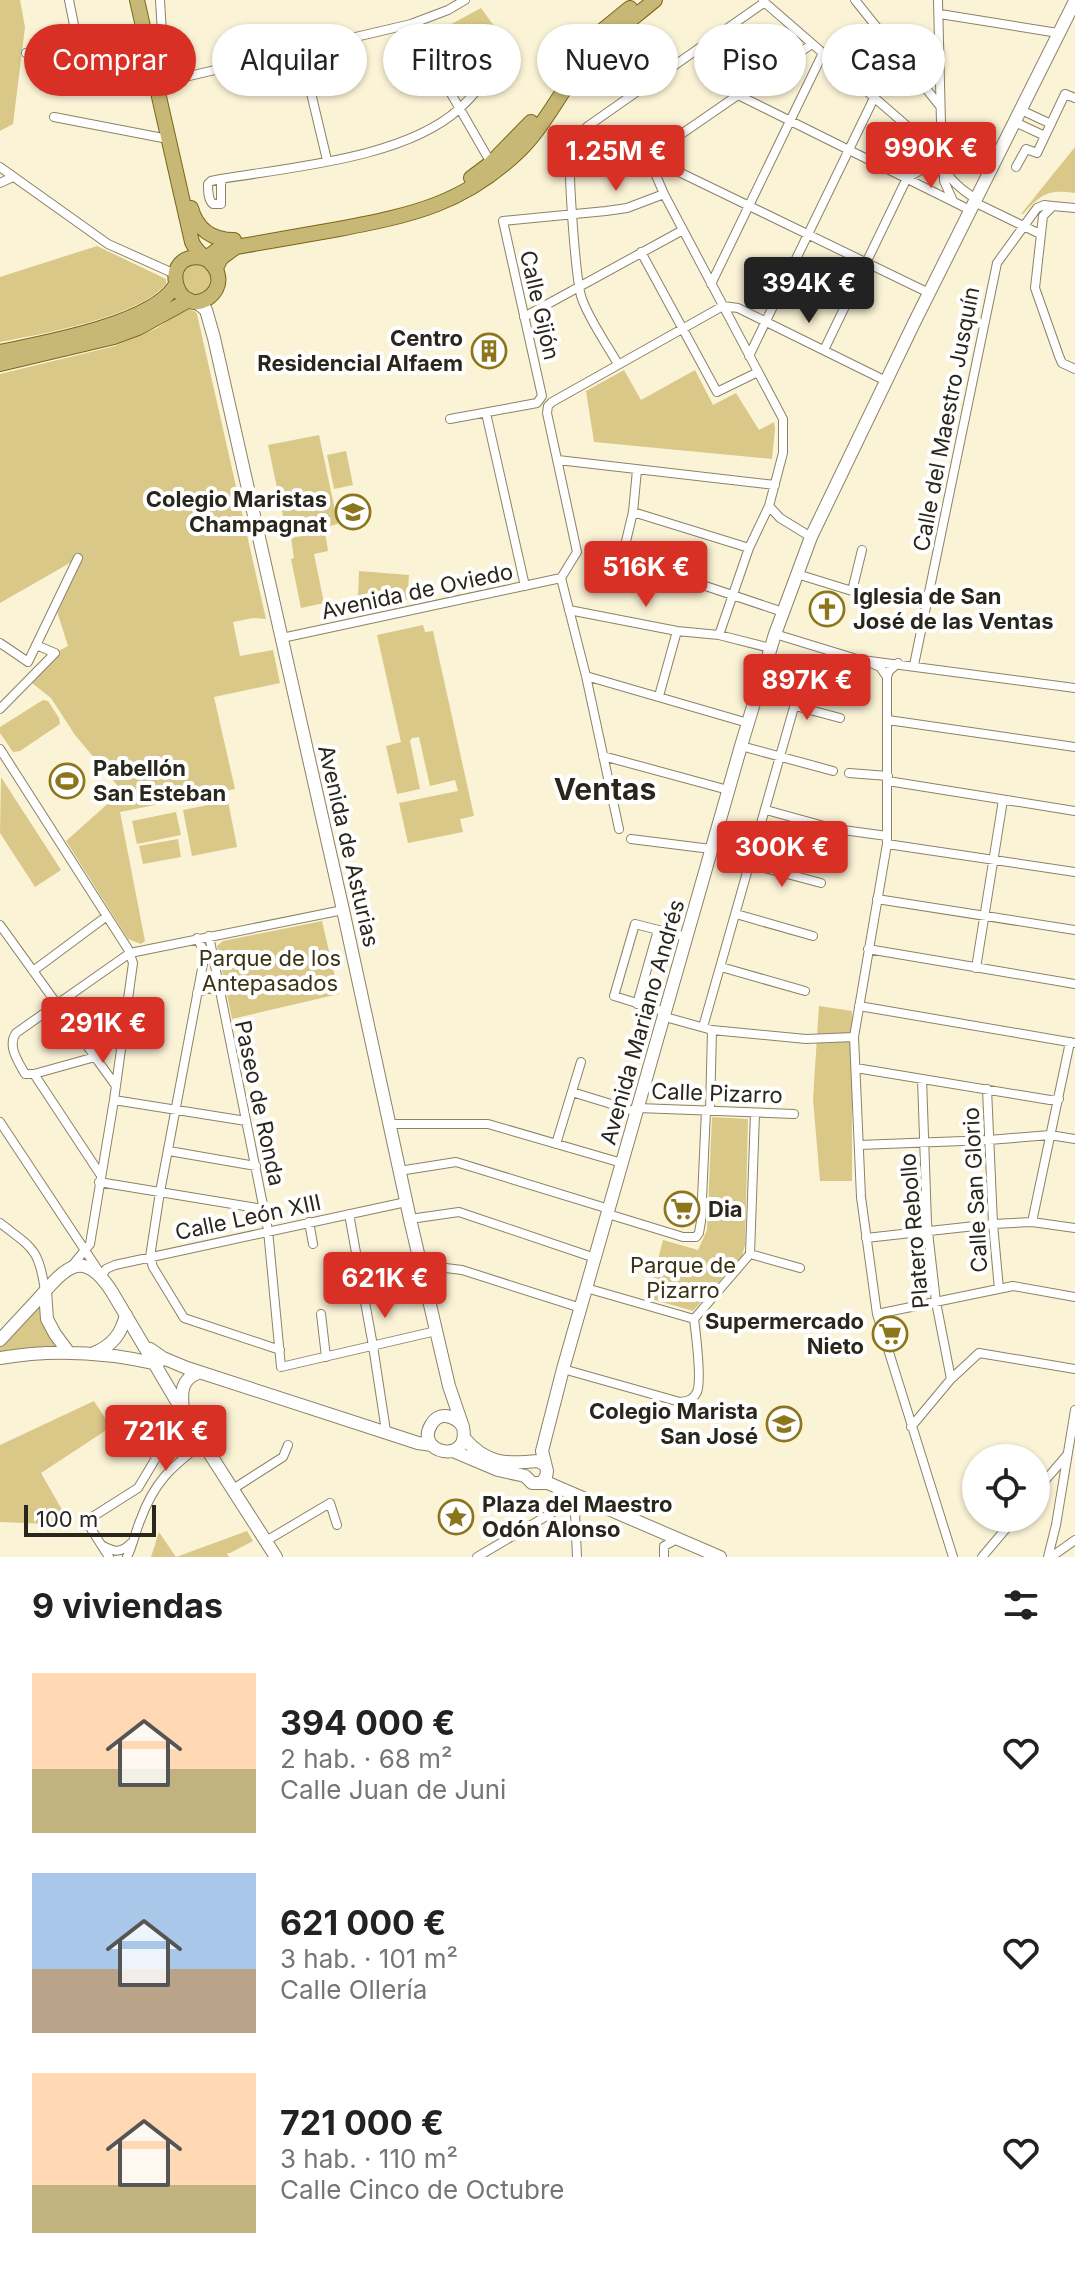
<!DOCTYPE html>
<html lang="es">
<head>
<meta charset="utf-8">
<style>
  body { margin:0; font-family:Inter,sans-serif; background:#f2f2f2; color:#222; height:100vh; display:flex; flex-direction:column; font-size:30px; white-space:nowrap }
  * { box-sizing:border-box; margin:0 }
  p { font-size:26px; color:#767676 }
  .icon { flex:none; width:44px; height:44px; fill:none; stroke:currentColor; stroke-width:2; stroke-linecap:round; stroke-linejoin:round }
  .map { position:relative; height:1557px; overflow:hidden }
  .sheet { display:flex; flex-direction:column; background:#fff; flex:1 }
  .sheet>* { flex:none }
  .hud { position:absolute; left:24px; top:24px; width:1028px; height:72px; display:flex; gap:16px }
  .fabs { position:absolute; left:962px; top:1444px; display:grid; gap:16px }
  .fabs a { display:grid; place-items:center; width:88px; height:88px; border-radius:50%; background:#fff; box-shadow:0 2px 6px #0004; font-size:40px }
  .scale { position:absolute; left:24px; bottom:20px; width:132px; box-sizing:border-box; padding-left:8px; border:4px solid #29261c; border-top:0; font-size:22px; line-height:28px; white-space:nowrap; color:#29261c; -webkit-text-stroke:6px #fff; paint-order:stroke }
  .price { position:absolute; translate:-50% -68px; padding:0 18px; border-radius:8px; background:#d93025; color:#fff; font-size:26px; line-height:52px; filter:drop-shadow(0 2px 4px #0008) }
  .price::after { content:''; position:absolute; left:50%; top:48px; width:24px; height:18px; margin-left:-12px; background:inherit; clip-path:polygon(0 0,100% 0,50% 100%) }
  .price.active { background:#222; color:#fff }
  ul { padding:0; list-style:none }
  li { display:flex; align-items:center; gap:24px; height:200px; padding:0 32px }
  li span { display:grid; place-items:center; flex:none; width:224px; height:160px; border-radius:0px; color:#555 }
  li>.icon { margin-inline-start:auto }
  span .icon { width:96px; height:96px; fill:#fffc; stroke-width:1 }
  li b { font-size:34px }
  h2 { display:flex; justify-content:space-between; align-items:center; height:96px; padding:0 32px; font-size:34px }
  .chip { padding:0 28px; border-radius:36px; background:#fff; box-shadow:0 2px 6px #0004; font-size:28px; line-height:72px }
  .chip.active { background:#d93025; color:#fff }
  .map>svg:first-child { display:block }
</style>
</head>
<body>
<div class="map">
<svg width="1075" height="1557" viewBox="0 0 1075 1557">
  <rect width="100%" height="100%" fill="#fbf3d6"/>
  <path fill="#dac888" d="M0 0H20L25 27 13 124 0 131Z
    M481 8 502 37 496 41 464 87 435 33Z
    M1075 147V193C1047 189 1041 195 1023 214H1021Z
    M97 246 166 279V284C139 317 42 334 0 342V277Z
    M181 279a15 15 0 1 1 30 0a15 15 0 1 1-30 0Z
    M185 309 195 311 197 314 266 619 253 618 233 622 240 656 273 650 280 683 214 697 235 789 120 812 145 941 141 944 128 939 66 841 122 791 75 735 51 698 28 680 55 653 68 646 55 605 75 560 0 603V374L115 346 157 328Z
    M624 370 641 400 695 370 713 405 736 393 759 430 774 422 775 429 772 459 594 442 586 391Z
    M319 435 338 524 287 535 268 445Z
    M346 451 353 485 334 489 327 455Z
    M325 532 328 551 314 554 324 603 301 608 291 559 294 558 291 538Z
    M359 571 409 575 407 600 358 597Z
    M423 625 425 632 433 631 474 816 460 819 463 832 408 843 399 803 458 791 455 780 430 786 419 737 412 738 410 741 420 789 397 794 386 746 401 742 377 635Z
    M43 700 48 701 59 718 60 724 20 751 13 752 0 733V727Z
    M1 777 61 870 35 887 0 833Z
    M228 801 237 847 192 856 183 810Z
    M176 812 181 835 137 844 132 821Z
    M178 839 181 857 143 864 139 846Z
    M322 921 339 994 232 1019 217 946 223 941Z
    M819 1006 852 1011V1181H820L813 1099Z
    M712 1117 748 1119 745 1245 742 1256 693 1311 648 1298 663 1240 698 1250 707 1230Z
    M40 1304C40 1320 44 1331 56 1342L55 1348 0 1352V1347Z
    M94 1401 111 1427 41 1473 65 1515 49 1524 0 1522V1445Z
    M247 1531 253 1541 230 1553H227L229 1557H151L159 1532 176 1557Z"/>
  <g fill="none" stroke-linecap="round" stroke-linejoin="round">
    <g stroke="#8a8369" stroke-width="10">
      <path id="street" d="M69 0 76 35
        M855 0 940 106
        M938 0 942 164C949 180 962 190 976 199
        M763 1 922 139 940 147
        M940 14 1058 33
        M411 24 491 163
        M145 38 162 33 160 0
        M301 51 327 160
        M26 53 154 78
        M155 84 411 24 448 10 465 0
        M738 95 970 210
        M1021 110 1051 124
        M54 117 168 139
        M1015 122 1045 136
        M648 157 664 194 783 419V453L769 506 780 518 811 537
        M648 157 812 44
        M607 165 632 152 648 157 929 293
        M0 167 108 244 175 274
        M1016 167 1026 149 1037 153 1065 94 1075 98
        M944 170V181L953 201
        M221 179V204H213C208 200 208 191 208 184L211 181 221 179C292 167 405 158 459 109 477 93 492 71 506 51
        M0 183 13 177
        M974 202 1040 234
        M1075 208 1053 206 1043 216 1035 288 1059 356 1062 363 1075 369
        M641 252 717 392 758 372
        M711 284 823 53
        M524 317 683 230
        M824 350 907 178 926 167 940 147
        M749 356 874 98
        M618 364C606 343 590 321 582 299 576 284 567 165 571 151 574 141 580 133 588 126L765 2
        M486 413 525 586
        M450 419 537 403 542 396 503 221 606 211 627 208 664 194
        M558 460 775 485
        M637 470 633 512 622 558 783 612
        M633 512 749 548
        M797 574 852 591 862 550
        M561 578 577 552 547 413 548 406 552 402 723 306 738 308 886 381
        M561 578 586 676 619 829
        M569 610 677 631 719 635 770 648
        M775 634 873 664 880 667 887 677
        M719 635 749 548 769 506
        M282 638 561 578
        M0 643 28 662 78 558
        M862 660 1075 688
        M898 663 889 671 887 677V844L854 1037 861 1197 877 1314 953 1557
        M914 665 997 263 1037 208 1044 205 1053 206
        M586 676 748 723
        M659 696 677 631
        M795 706 840 718
        M0 709 55 653 36 645
        M888 720 1075 747
        M741 746 833 771
        M0 749 128 949 133 963 114 1100 90 1244 71 1267
        M603 756 728 790
        M849 773 888 776
        M888 781 1075 811
        M766 810 824 826
        M843 830 887 836
        M631 839 711 849
        M887 844 1075 872
        M750 864 821 883
        M877 899 1075 930
        M736 914 813 936
        M0 925 116 1086
        M209 936 268 1230 281 1367 436 1331
        M197 938 205 953 160 1192 150 1257 153 1267 184 1318 280 1350
        M868 949 1075 984
        M721 967 805 991
        M976 968 1003 800
        M33 971 107 916
        M197 993 208 988 219 991
        M637 1004 658 930
        M859 1006 1075 1043
        M666 1012 614 996 635 924 686 937
        M665 1017 712 1030 806 1039 854 1037
        M703 1027 802 679
        M95 1057 34 1074H25C18 1061 7 1046 16 1033L130 953 343 910
        M856 1068 1050 1100 1059 1099
        M34 1074 100 1174
        M922 1079 927 1223 936 1302 951 1379
        M987 1089 993 1224 999 1289
        M572 1092 637 1112
        M114 1100 246 1121
        M638 1108 794 1114
        M710 1111 712 1030
        M0 1122 102 1276 106 1269 115 1265 406 1202
        M390 1124H488L622 1163
        M556 1144 581 1062
        M859 1145 989 1140 1050 1135 1075 1139
        M169 1151 256 1166
        M399 1171 456 1162 609 1209
        M99 1182 263 1209
        M349 1214 373 1346 386 1431
        M608 1214 683 1237H696L699 1233 701 1221 706 1110
        M410 1219 459 1212 595 1258
        M309 1222 313 1244
        M1032 1222 1070 1042
        M0 1223C32 1248 39 1248 45 1291
        M866 1238 993 1224 1032 1222 1075 1228
        M750 1254 755 1113
        M750 1254 800 1268
        M421 1265 462 1270 581 1308
        M586 1288 694 1319
        M321 1314 326 1357
        M877 1314 1013 1286 1075 1297
        M563 1369 680 1402C688 1401 693 1400 697 1392 702 1380 696 1335 694 1319L750 1254
        M911 1427 951 1379 979 1353 1075 1369
        M233 1489 283 1457 288 1445
        M1036 1491 1067 1455
        M571 1499 575 1513 577 1557
        M266 1541 330 1503 337 1525
        M103 1546C114 1552 121 1553 130 1544
        M109 1557 86 1521 138 1488 156 1458 131 1419
        M127 1557C133 1545 135 1533 140 1521 154 1482 171 1467 203 1443
        M477 1557 572 1501 582 1497
        M664 1557V1546L677 1539
        M982 1557 1015 1518
        M1048 1557 1056 1525 1075 1410
        M1051 1557 1075 1540"/>
    </g>
    <g stroke="#8a8369" stroke-width="14">
      <path id="secondary" d="M195 301 206 310 214 338 343 910 410 1219 449 1386 463 1427C471 1466 414 1453 431 1425 439 1410 456 1416 463 1427
        M45 1291 47 1319 55 1334 69 1353
        M0 1340C13 1326 26 1312 39 1298 66 1267 83 1247 112 1292L183 1412 276 1557
        M150 1349 163 1358 187 1368 418 1443 432 1445
        M94 1353C113 1345 121 1334 126 1315
        M0 1358C52 1349 106 1352 158 1364
        M183 1409C181 1393 181 1379 198 1373
        M464 1438C487 1465 507 1464 538 1461L545 1465
        M453 1451 498 1470 525 1476 532 1483H548L720 1557
        M542 1482 546 1477 547 1471 542 1451 563 1369 741 746 775 634 811 537 915 321 1075 1"/>
    </g>
    <g stroke="#79661b" stroke-width="16">
      <path id="primary" d="M137 0 192 242C198 257 216 261 218 276 220 285 215 293 208 298 175 319 157 250 204 258
        M586 47 598 34 630 8
        M471 178 491 163 531 122
        M191 208C197 230 213 240 234 240
        M205 259 228 242
        M216 268 221 258 236 247C270 241 305 235 339 229 412 215 465 204 521 149 545 125 560 92 582 65 603 40 630 21 655 0
        M0 352C43 343 151 324 175 286
        M0 364 114 337 138 328 189 300"/>
    </g>
    <use href="#street" stroke="#fff" stroke-width="8"/>
    <use href="#secondary" stroke="#fff" stroke-width="12"/>
    <use href="#primary" stroke="#c8b876" stroke-width="14"/>
  </g>
  <defs>
    <g id="building-ring" transform="scale(1.8)"><circle r="9.5" fill="#fff" stroke="#8c751a" stroke-width="1.5"/><path d="M-4-6H4V6H1V3H-1V6H-4ZM-2.5-4.3h1.7v1.8h-1.7ZM.8-4.3h1.7v1.8H.8ZM-2.5-1h1.7V.8h-1.7ZM.8-1h1.7V.8H.8Z" fill="#8c751a"/></g>
    <g id="school-ring" transform="scale(1.8)"><circle r="9.5" fill="#fff" stroke="#8c751a" stroke-width="1.5"/><path d="M0-5L7-2L0 1L-7-2ZM-4 1L0 2.5L4 1V4Q0 6-4 4Z" fill="#8c751a"/></g>
    <g id="church-ring" transform="scale(1.8)"><circle r="9.5" fill="#fff" stroke="#8c751a" stroke-width="1.5"/><path d="M-1.2-6h2.4v3.5h3.3v2.4h-3.3V6h-2.4V-.1h-3.3v-2.4h3.3Z" fill="#8c751a"/></g>
    <g id="stadium-ring" transform="scale(1.8)"><circle r="9.5" fill="#fff" stroke="#8c751a" stroke-width="1.5"/><path d="M0-5a6.5 5 0 1 0 0 10a6.5 5 0 1 0 0-10ZM-3.5-1.8h7v3.6h-7Z" fill="#8c751a"/></g>
    <g id="supermarket-ring" transform="scale(1.8)"><circle r="9.5" fill="#fff" stroke="#8c751a" stroke-width="1.5"/><path d="M-6-5.5h2.5l.6 2H6L4.5 2H-2.5L-4.4-4H-6ZM-1.5 3.2a1.3 1.3 0 1 0 .1 0ZM3 3.2a1.3 1.3 0 1 0 .1 0Z" fill="#8c751a"/></g>
    <g id="sight-ring" transform="scale(1.8)"><circle r="9.5" fill="#fff" stroke="#8c751a" stroke-width="1.5"/><path d="M0-6L1.8-2.2L6-1.7L2.9 1.2L3.7 5.4L0 3.3L-3.7 5.4L-2.9 1.2L-6-1.7L-1.8-2.2Z" fill="#8c751a"/></g>
  </defs>
  <g fill-rule="evenodd">
    <use href="#building-ring" x="489" y="351"/>
    <use href="#school-ring" x="353" y="512"/>
    <use href="#church-ring" x="827" y="609"/>
    <use href="#stadium-ring" x="67" y="781"/>
    <use href="#supermarket-ring" x="682" y="1209"/>
    <use href="#supermarket-ring" x="890" y="1334"/>
    <use href="#school-ring" x="784" y="1424"/>
    <use href="#sight-ring" x="456" y="1517"/>
  </g>
  <g text-anchor="middle" stroke-width="8" stroke-linejoin="round" paint-order="stroke">
    <g font-size="22" fill="#29261c" stroke="#fff">
      <text transform="translate(540 305) rotate(77)" y="8">Calle Gijón</text>
      <text transform="translate(946 419) rotate(-79)" y="8">Calle del Maestro Jusquín</text>
      <text transform="translate(417 591) rotate(-12)" y="8">Avenida de Oviedo</text>
      <text transform="translate(349 846) rotate(77)" y="8">Avenida de Asturias</text>
      <text transform="translate(642 1022) rotate(-74)" y="8">Avenida Mariano Andrés</text>
      <text transform="translate(717 1093) rotate(2)" y="8">Calle Pizarro</text>
      <text transform="translate(260 1103) rotate(78)" y="8">Paseo de Ronda</text>
      <text transform="translate(975 1190) rotate(-93)" y="8">Calle San Glorio</text>
      <text transform="translate(248 1217) rotate(-12)" y="8">Calle León XIII</text>
      <text transform="translate(914 1231) rotate(-95)" y="8">Platero Rebollo</text>
    </g>
    <g font-size="22" font-weight="bold" fill="#29261c" stroke="#fff" text-anchor="end">
      <text x="463" y="346">Centro<tspan x="463" dy="25">Residencial Alfaem</tspan></text>
      <text x="327" y="507">Colegio Maristas<tspan x="327" dy="25">Champagnat</tspan></text>
      <text x="853" y="604" text-anchor="start">Iglesia de San<tspan x="853" dy="25">José de las Ventas</tspan></text>
      <text x="93" y="776" text-anchor="start">Pabellón<tspan x="93" dy="25">San Esteban</tspan></text>
      <text x="708" y="1217" text-anchor="start">Dia</text>
      <text x="864" y="1329">Supermercado<tspan x="864" dy="25">Nieto</tspan></text>
      <text x="758" y="1419">Colegio Marista<tspan x="758" dy="25">San José</tspan></text>
      <text x="482" y="1512" text-anchor="start">Plaza del Maestro<tspan x="482" dy="25">Odón Alonso</tspan></text>
    </g>
    <g font-size="22" fill="#3c3312" stroke="#fff">
      <text x="270" y="966">Parque de los<tspan x="270" dy="25">Antepasados</tspan></text>
      <text x="683" y="1273">Parque de<tspan x="683" dy="25">Pizarro</tspan></text>
    </g>
    <g font-size="30" font-weight="bold" fill="#29261c" stroke="#fff">
      <text x="605" y="800">Ventas</text>
    </g>
  </g>
</svg>
<div class="fabs">
<a><svg class="icon" aria-label="locate" viewBox="0 0 24 24"><circle cx="12" cy="12" r="6"/><path d="M12 2v4M12 18v4M2 12h4M18 12h4"/></svg></a>
</div>
<div class="scale">100 m</div>
<b class="price" style="left:931px;top:190px">990K €</b>
<b class="price" style="left:616px;top:193px">1.25M €</b>
<b class="price active" style="left:809px;top:325px">394K €</b>
<b class="price" style="left:646px;top:609px">516K €</b>
<b class="price" style="left:807px;top:722px">897K €</b>
<b class="price" style="left:782px;top:889px">300K €</b>
<b class="price" style="left:103px;top:1065px">291K €</b>
<b class="price" style="left:385px;top:1320px">621K €</b>
<b class="price" style="left:166px;top:1473px">721K €</b>
<div class="hud">
<a class="chip active">Comprar</a>
<a class="chip">Alquilar</a>
<a class="chip">Filtros</a>
<a class="chip">Nuevo</a>
<a class="chip">Piso</a>
<a class="chip">Casa</a>
</div>
</div>
<section class="sheet">
<h2>9 viviendas<svg class="icon" aria-label="filters" viewBox="0 0 24 24"><path d="M4 7h16M4 17h16"/><circle cx="9" cy="7" r="2"/><circle cx="15" cy="17" r="2"/></svg></h2>
<ul>
<li><span style="background:linear-gradient(#ffd9b3 60%,#c2b280 0)"><svg class="icon" aria-label="home" viewBox="0 0 24 24"><path d="M3 11l9-7 9 7M6 9v11h12V9"/></svg></span><div><b>394 000 €</b><p>2 hab. · 68 m²</p><p>Calle Juan de Juni</p></div><svg class="icon" aria-label="heart" viewBox="0 0 24 24"><path d="M12 20l-8-8c-3-5 5-10 8-4 3-6 11-1 8 4z"/></svg></li>
<li><span style="background:linear-gradient(#a9c7e8 60%,#b9a48a 0)"><svg class="icon" aria-label="home" viewBox="0 0 24 24"><path d="M3 11l9-7 9 7M6 9v11h12V9"/></svg></span><div><b>621 000 €</b><p>3 hab. · 101 m²</p><p>Calle Ollería</p></div><svg class="icon" aria-label="heart" viewBox="0 0 24 24"><path d="M12 20l-8-8c-3-5 5-10 8-4 3-6 11-1 8 4z"/></svg></li>
<li><span style="background:linear-gradient(#ffd9b3 70%,#c2b280 0)"><svg class="icon" aria-label="home" viewBox="0 0 24 24"><path d="M3 11l9-7 9 7M6 9v11h12V9"/></svg></span><div><b>721 000 €</b><p>3 hab. · 110 m²</p><p>Calle Cinco de Octubre</p></div><svg class="icon" aria-label="heart" viewBox="0 0 24 24"><path d="M12 20l-8-8c-3-5 5-10 8-4 3-6 11-1 8 4z"/></svg></li>
</ul>
</section>
</body>
</html>
